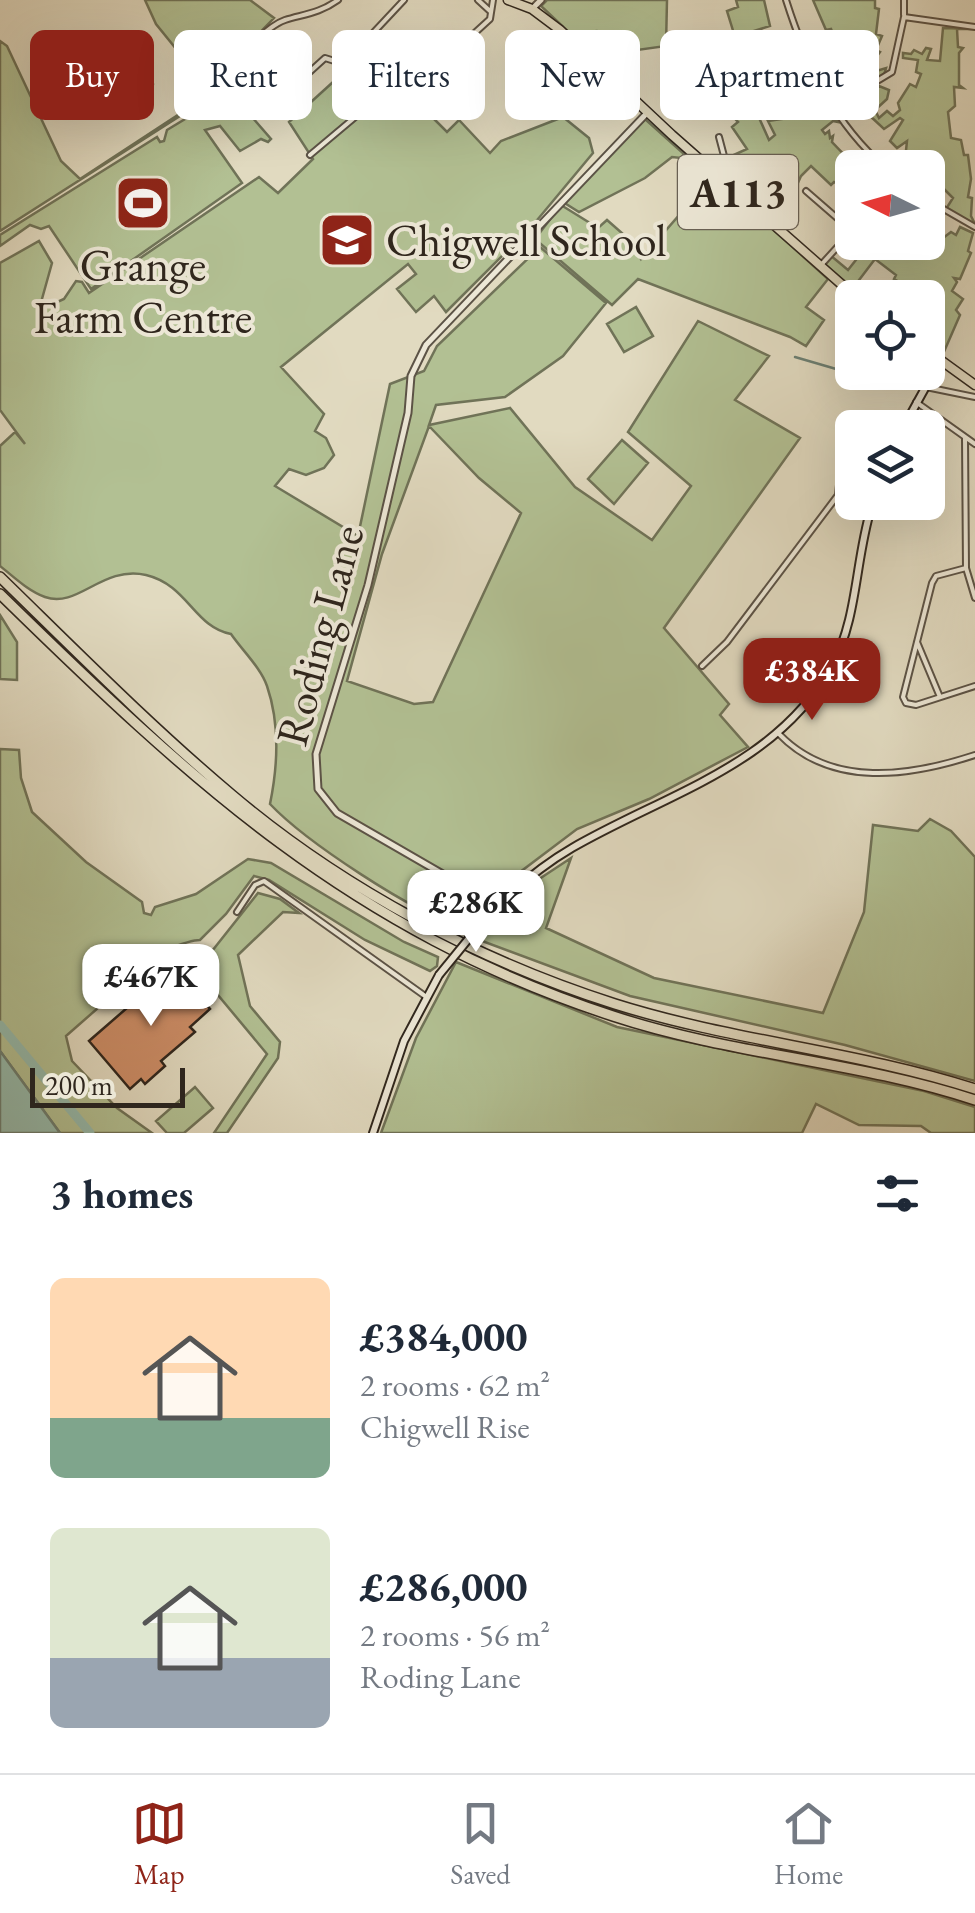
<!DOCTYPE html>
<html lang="en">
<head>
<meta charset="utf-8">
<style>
  body { margin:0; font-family:"EB Garamond",serif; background:#f2f2f3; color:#1f2937; height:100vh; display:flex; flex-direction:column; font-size:38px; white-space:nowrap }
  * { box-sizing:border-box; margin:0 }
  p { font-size:32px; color:#747a83 }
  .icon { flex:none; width:55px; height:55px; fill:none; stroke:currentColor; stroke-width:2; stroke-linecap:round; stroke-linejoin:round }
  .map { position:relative; height:1133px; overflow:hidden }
  .sheet { display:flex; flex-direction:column; background:#fff; flex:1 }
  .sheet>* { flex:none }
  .banner { position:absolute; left:30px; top:30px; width:915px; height:90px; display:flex; gap:20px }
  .needle { width:65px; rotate:275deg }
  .tools { position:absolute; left:835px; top:150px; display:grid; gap:20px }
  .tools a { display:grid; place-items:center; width:110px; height:110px; border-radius:15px; background:#fff; box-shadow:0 10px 40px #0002; font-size:50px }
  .scale { position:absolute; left:30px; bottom:25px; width:155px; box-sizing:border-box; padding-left:10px; border:5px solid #2f261d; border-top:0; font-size:28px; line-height:35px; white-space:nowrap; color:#2f261d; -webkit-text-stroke:8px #ece7d6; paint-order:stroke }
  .price { position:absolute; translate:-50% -85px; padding:0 22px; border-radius:20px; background:#fff; color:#222; font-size:32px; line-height:65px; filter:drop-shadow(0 2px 5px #0008) }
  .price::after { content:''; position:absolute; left:50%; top:60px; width:30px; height:22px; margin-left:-15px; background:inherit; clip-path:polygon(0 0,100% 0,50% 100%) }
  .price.current { background:#8f2418; color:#fff }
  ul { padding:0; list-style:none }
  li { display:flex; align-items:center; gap:30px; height:250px; padding:0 50px }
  li span { display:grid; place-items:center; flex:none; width:280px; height:200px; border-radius:15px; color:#555 }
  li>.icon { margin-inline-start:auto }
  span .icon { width:120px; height:120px; fill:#fffc; stroke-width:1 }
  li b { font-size:42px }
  h2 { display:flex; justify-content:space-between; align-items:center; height:120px; padding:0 50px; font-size:42px }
  .chip { padding:0 35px; border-radius:15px; background:#fff; box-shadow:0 10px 40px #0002; font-size:35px; line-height:90px }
  .chip.current { background:#8f2418; color:#fff }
  .tab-bar { display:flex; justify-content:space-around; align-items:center; height:140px; border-top:2px solid #e0e1e3; background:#fff; font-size:28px; color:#747a83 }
  .tab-bar a { display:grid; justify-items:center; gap:5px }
  .tab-bar .current { color:#8f2418 }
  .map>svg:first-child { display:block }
</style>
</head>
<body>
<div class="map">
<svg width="975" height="1133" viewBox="0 0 975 1133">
  <rect width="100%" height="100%" fill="#e1dac0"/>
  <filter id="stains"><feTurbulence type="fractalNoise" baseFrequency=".002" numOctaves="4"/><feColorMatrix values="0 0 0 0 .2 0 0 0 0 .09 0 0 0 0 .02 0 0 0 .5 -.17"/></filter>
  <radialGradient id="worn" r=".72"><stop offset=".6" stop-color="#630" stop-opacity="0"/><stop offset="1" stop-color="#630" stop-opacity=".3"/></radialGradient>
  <path fill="#b2c093" stroke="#707358" stroke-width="2.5" fill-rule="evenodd" d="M145 0H250L274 18 208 86 186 85 194 71 156 24Z
    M547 0H667L666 46 616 53 609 40 597 31 586 32 577 40 541 6Z
    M736 0H764L770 26 735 37 727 11 738 7Z
    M813 0H875V8L879 9 876 34 882 36 876 50 880 52 869 67 873 72 886 68 884 75 857 88 840 63 842 56 831 29 826 30Z
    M943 28 975 29H957L958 47 963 48 959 53V85L963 88 954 87 955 106 948 112 951 138 961 140 964 155H968L971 179 968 197 972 198 971 216 975 224 946 209 953 198 938 183 935 173 928 179V168L919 167 912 157 905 160 907 141 897 148 890 141 903 120 900 118 884 129 869 115 864 101 879 86 889 90 887 99 875 110 879 118 887 111 893 116 900 110 898 103 910 84 916 87 921 74 916 72 918 60 903 58V53L911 54 914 50 922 54 926 48 931 49 927 60 940 61Z
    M0 41 7 46 61 161 80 179 190 107 185 94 201 95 202 102 0 231Z
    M366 52 413 97 450 60 471 80 434 117 422 107 447 132 459 120 490 153 501 141 563 117 589 138 593 153 533 225 446 312 434 296 416 312 397 289 416 274 408 264 281 367 324 414 315 431 326 438 334 455 324 468 306 475 289 469 275 486 358 536 390 384 424 371 437 346 540 247 606 303 563 356 505 397 436 405 429 425 510 408 575 487 652 540 691 486 628 432 698 321 769 356 735 400 800 438 664 628 729 704 720 715 748 747 649 799 577 829 479 903 462 927C413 913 305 841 270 804 278 765 280 724 267 686 261 668 242 650 231 634 194 627 188 585 146 575 102 565 78 609 45 597 28 591 14 577 0 566V446L15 432 25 444 0 410V263L39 241 52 263 40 306 44 308 64 299 76 281 82 282 89 293 259 177 278 193 313 159 289 122ZM429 426 479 478 521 513 433 702 414 704 347 681 382 554Z
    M119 54 130 57 153 84 152 90 135 105 117 84 107 61Z
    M786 66 804 111 788 114 781 98 756 111 769 140 775 135 768 121 829 112 838 122 833 121 822 130 825 134 829 131 830 138 833 136 832 142 856 167 852 168V203H847L849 200 840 191 841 185 834 182 831 185 811 166 801 176 793 194 775 175 769 180 750 156 722 171 725 159 747 149 732 127 738 122 722 105 737 98 736 93 749 91 747 86 761 82 760 78Z
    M227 88 271 139 268 142 261 139 240 151 220 126 205 130 242 183 91 289 49 226 41 229 30 225 0 246V235L157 137 160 142 164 141 167 130 213 102 219 90Z
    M645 119 684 154 681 158 672 157 645 178 579 212 563 202Z
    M561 205 598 228 607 220 631 241 641 259 681 213 700 227 755 213 828 279 806 307 824 320 806 346 790 337 638 279 612 305 535 239Z
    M960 227 973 233 968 251 971 253 960 279 954 278 957 282 952 291 963 299 956 310 960 315 943 354 928 342V327L934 329 939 322 929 313 928 298 906 297 908 287 894 279 896 275 875 259 853 288 822 264 830 255 848 270 867 246 928 242V229L943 238 951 232 956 235Z
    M636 307 653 336 624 352 607 324Z
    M622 440 648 463 614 504 588 479Z
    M0 615 17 642V680L0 679Z
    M0 749 19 750 21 778 32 812 86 862 142 902 144 913 151 915 155 907 196 894 248 859 271 863 404 942 438 957 437 966 430 971 365 940 269 880 254 876 226 914 200 940C185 940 159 954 141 958L147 965 66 1036 72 1061 117 1108 152 1133H60L0 1051Z
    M930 819 951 831 975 857V1081L845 1045 630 996 474 938 521 891 571 858 546 928 654 978 823 1013 864 912 873 825 918 831Z
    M258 893 280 899 299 913 283 912 238 955 250 1006 280 1042 278 1058 227 1133H214L267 1054 198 971 200 969 210 976 201 965Z
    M456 962 617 1027 924 1091 975 1107V1133H931L921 1126 859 1125 816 1104 802 1133H381L416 1038Z
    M195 1087 213 1108 184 1133H167L156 1121Z"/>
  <path fill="#95bbad" stroke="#6c7f73" stroke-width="2.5" d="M0 1051 60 1133H0Z"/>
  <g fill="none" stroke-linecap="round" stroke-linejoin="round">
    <path stroke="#6c7f73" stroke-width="2.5" d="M795 357 843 371"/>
    <path stroke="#95bbad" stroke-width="9" d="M0 1025 90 1133"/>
  </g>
  <path fill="#cc8d67" stroke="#2f261d" stroke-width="2.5" d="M174 967 210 1009 190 1027 195 1032 161 1061 165 1066 145 1084 141 1079 130 1089 89 1041Z"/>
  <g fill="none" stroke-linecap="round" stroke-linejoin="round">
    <g stroke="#5c5346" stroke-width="8">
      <path id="minor" d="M478 0 490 11
        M786 0C806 63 834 124 886 168
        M904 0V15
        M730 63a8 8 0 1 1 16 0a8 8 0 1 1-16 0Z
        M746 63 797 36
        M732 81 738 70
        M270 88 281 98 325 58 344 64 404 0
        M208 102C217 79 262 28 285 20 305 14 320 13 338 0
        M834 107 892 72 904 17 975 27
        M310 155 385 92 408 94 490 19 493 0
        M712 169 724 156 719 137
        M806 191 852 231 821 265
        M928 200 975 227
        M752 203 767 190 772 192 775 203
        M926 387 975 397
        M916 402 975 444
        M965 438 966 568 975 598
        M852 467 839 485 838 495 847 506 868 515
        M966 568 936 576 932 583 903 697 906 703 916 705 975 686
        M917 642 940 697
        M702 666 727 642 838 495
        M779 734C832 789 911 776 975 755
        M237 912 255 885 264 881 425 996"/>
    </g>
    <g stroke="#5c5346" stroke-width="9">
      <path id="tertiary" d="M532 9 541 0
        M498 906 337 813 318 789 316 754 368 585 408 413 411 376 426 345 647 113"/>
    </g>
    <g stroke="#2f261d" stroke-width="10">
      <path id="secondary" d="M903 428 940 361
        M488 915C514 889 541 866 572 848 665 794 777 766 832 666 859 616 855 555 873 502
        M373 1133 404 1041 439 975"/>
    </g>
    <g stroke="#2f261d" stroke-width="11">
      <path id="primary" d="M508 0 532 9 560 30 672 135 857 298
        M928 351 975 385"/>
    </g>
    <g stroke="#2f261d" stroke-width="12">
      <path id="motorway" d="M0 577C76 651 151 727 232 795 342 888 477 960 615 1004 732 1041 857 1051 975 1089
        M0 594C191 781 352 931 613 1016 731 1055 857 1061 975 1100"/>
    </g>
    <use href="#minor" stroke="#ece7d6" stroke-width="4"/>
    <use href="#tertiary" stroke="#ece7d6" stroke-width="5"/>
    <use href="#secondary" stroke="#ece7d6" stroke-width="6"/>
    <use href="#primary" stroke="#e1dac0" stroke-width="8"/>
    <use href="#motorway" stroke="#e1dac0" stroke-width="9"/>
    <g stroke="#2f261d" stroke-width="10" stroke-linecap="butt">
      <path id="secondary-bridge" d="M439 975 488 915"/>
    </g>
    <use href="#secondary-bridge" stroke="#ece7d6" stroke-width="6"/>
  </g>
  <defs>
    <g id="stadium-square" transform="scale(2.875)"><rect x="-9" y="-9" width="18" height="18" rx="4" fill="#8f2418" stroke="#ece7d6"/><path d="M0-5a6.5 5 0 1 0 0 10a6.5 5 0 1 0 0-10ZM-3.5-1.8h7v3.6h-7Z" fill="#fff"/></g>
    <g id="school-square" transform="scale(2.875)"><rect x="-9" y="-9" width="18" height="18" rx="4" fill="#8f2418" stroke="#ece7d6"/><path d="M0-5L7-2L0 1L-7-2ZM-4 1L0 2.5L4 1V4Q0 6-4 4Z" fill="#fff"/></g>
  </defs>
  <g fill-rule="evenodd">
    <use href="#stadium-square" x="143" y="203"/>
    <use href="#school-square" x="347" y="240"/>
  </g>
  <g text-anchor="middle" stroke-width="8" stroke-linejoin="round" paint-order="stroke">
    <rect fill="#ece7d6" stroke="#686054" stroke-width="2.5" x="678" y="155" width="120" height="74" rx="8"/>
    <g font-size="42" font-weight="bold" fill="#2f261d">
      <text x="738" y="207">A113</text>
    </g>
    <g font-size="45" fill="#2f261d" stroke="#ece7d6" text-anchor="start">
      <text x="386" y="256">Chigwell School</text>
      <text x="143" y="281" text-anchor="middle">Grange<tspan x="143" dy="52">Farm Centre</tspan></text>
    </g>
    <g font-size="45" fill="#2f261d" stroke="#ece7d6">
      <text transform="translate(319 635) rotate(-75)" y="16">Roding Lane</text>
    </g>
  </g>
  <rect width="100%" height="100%" filter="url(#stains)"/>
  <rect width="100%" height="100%" fill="url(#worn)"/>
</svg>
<div class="tools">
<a><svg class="needle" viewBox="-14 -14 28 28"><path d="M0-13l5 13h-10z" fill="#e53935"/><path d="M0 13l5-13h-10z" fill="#747a83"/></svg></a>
<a><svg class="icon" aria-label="locate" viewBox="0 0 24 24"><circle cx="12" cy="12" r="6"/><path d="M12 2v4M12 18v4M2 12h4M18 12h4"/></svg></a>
<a><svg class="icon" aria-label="layers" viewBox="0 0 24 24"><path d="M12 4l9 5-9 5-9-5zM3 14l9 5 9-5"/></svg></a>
</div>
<div class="scale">200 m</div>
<b class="price current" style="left:812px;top:723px">£384K</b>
<b class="price" style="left:476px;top:955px">£286K</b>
<b class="price" style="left:151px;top:1029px">£467K</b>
<div class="banner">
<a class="chip current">Buy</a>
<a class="chip">Rent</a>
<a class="chip">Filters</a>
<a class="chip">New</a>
<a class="chip">Apartment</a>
</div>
</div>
<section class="sheet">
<h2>3 homes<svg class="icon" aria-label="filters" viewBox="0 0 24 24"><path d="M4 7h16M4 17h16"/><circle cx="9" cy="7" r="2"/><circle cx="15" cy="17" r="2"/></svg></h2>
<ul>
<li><span style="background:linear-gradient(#ffd9b3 70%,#7fa58c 0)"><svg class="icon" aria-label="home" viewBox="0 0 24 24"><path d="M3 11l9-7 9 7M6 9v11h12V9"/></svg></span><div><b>£384,000</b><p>2 rooms · 62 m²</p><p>Chigwell Rise</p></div></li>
<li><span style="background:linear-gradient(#dfe7d0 65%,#9aa5b1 0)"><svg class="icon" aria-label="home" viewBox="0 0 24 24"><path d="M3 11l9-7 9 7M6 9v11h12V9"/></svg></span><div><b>£286,000</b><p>2 rooms · 56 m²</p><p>Roding Lane</p></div></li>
</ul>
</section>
<nav class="tab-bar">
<a class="current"><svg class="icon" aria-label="map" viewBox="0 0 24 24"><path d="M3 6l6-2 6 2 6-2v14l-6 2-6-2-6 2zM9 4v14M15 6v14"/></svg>Map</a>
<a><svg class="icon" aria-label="saved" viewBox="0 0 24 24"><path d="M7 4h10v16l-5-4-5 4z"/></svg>Saved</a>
<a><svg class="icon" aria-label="home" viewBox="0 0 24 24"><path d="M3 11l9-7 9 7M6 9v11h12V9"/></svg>Home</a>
</nav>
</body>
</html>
